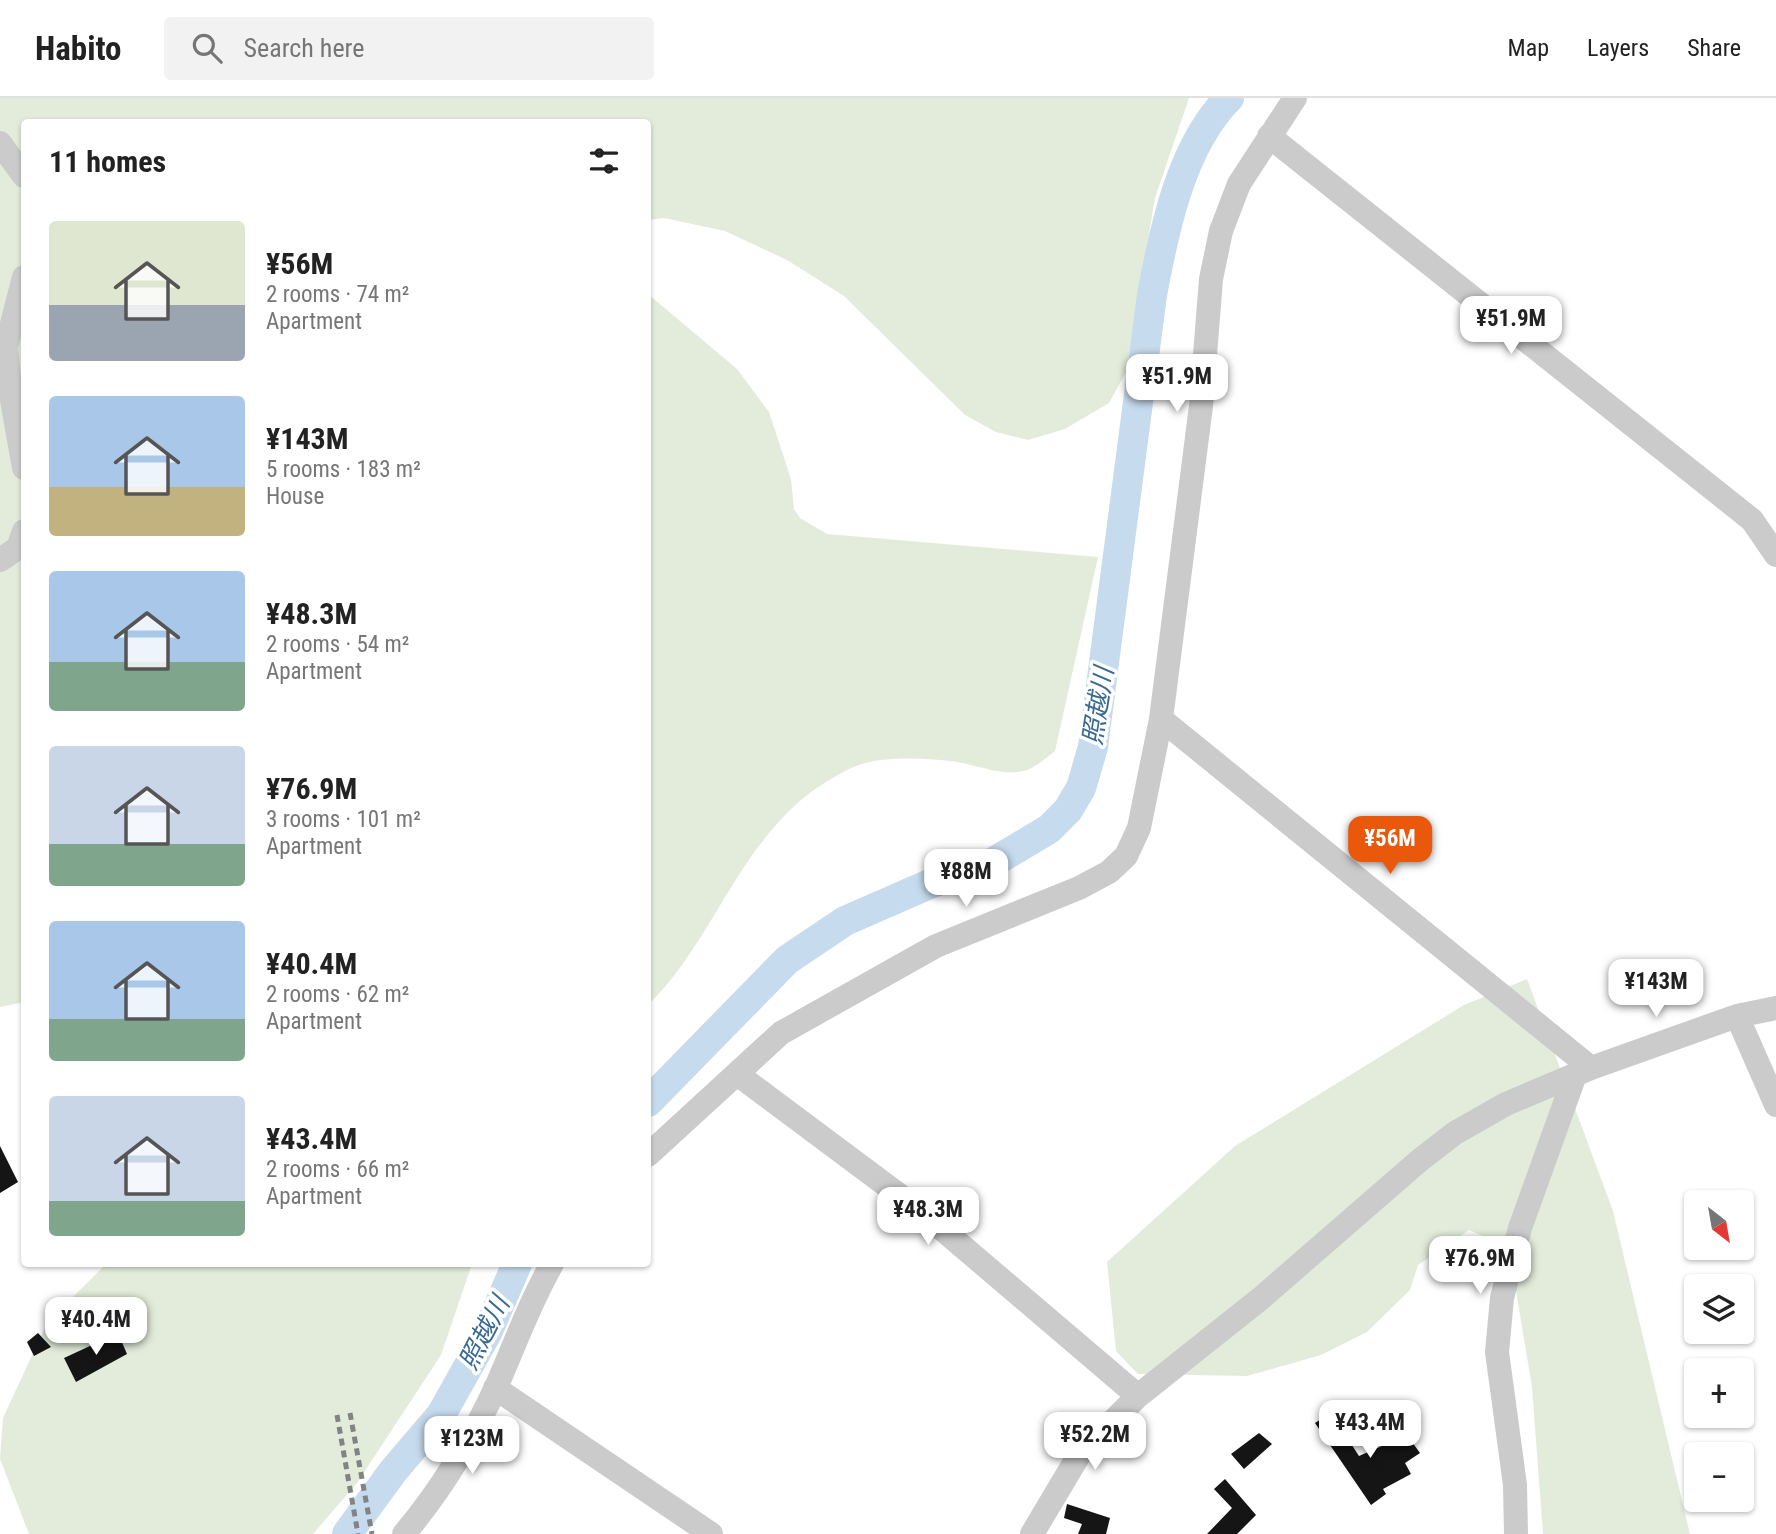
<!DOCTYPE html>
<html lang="en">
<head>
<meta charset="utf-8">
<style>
  body { margin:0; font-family:"Roboto Condensed","Noto Sans JP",sans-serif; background:#f2f2f2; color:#222; height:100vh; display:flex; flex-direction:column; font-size:26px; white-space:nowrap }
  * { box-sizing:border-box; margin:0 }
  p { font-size:23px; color:#767676 }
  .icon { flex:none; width:38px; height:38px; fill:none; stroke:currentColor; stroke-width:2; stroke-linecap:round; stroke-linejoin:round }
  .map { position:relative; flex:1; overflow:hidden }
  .panel { position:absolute; left:21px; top:21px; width:630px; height:1148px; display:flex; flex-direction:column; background:#fff; border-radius:7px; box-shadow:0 2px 5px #0004 }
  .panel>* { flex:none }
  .needle { width:46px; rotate:149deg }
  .controls { position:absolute; left:1684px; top:1092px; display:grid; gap:14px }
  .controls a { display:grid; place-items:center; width:70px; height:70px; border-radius:7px; background:#fff; box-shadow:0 2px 5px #0004; font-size:35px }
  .price { position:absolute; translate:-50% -60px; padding:0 16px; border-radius:14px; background:#fff; color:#222; font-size:23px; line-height:46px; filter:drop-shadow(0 2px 4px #0008) }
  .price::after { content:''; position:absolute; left:50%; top:42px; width:21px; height:16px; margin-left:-10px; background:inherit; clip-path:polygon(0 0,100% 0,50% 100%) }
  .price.on { background:#ea580c; color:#fff }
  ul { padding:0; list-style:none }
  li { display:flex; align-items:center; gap:21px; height:175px; padding:0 28px }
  li span { display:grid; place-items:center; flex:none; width:196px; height:140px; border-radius:7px; color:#555 }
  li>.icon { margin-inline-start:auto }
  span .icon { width:84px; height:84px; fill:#fffc; stroke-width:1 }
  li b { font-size:30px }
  h2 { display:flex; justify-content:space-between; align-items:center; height:84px; padding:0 28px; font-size:30px }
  header { display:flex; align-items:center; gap:42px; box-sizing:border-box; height:98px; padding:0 35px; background:#fff; border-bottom:2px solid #e0e0e0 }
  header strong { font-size:33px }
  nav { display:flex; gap:38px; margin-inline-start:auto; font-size:24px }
  .search { width:490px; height:63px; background:#f2f2f2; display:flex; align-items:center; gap:18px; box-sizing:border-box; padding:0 24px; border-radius:7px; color:#767676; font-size:26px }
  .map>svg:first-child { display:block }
</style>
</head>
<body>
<header>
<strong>Habito</strong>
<div class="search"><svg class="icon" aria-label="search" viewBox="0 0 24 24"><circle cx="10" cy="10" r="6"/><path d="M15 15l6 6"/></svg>Search here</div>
<nav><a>Map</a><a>Layers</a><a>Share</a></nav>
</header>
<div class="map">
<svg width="1776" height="1436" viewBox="0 0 1776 1436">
  <rect width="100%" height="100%" fill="#fff"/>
  <path fill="#e3ecdb" d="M0 0H1189L1155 100 1126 274 1109 305 1065 331 1028 342 996 334 965 317 844 198 787 162 725 133 664 120 648 122V24H24V904L0 909Z
    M648 196 737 271 769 314 791 381 794 411 800 420 827 436 1098 459 1055 653C1046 660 1035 670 1024 673 1000 679 974 665 950 663 924 660 890 659 865 665 852 668 838 677 826 684 741 736 716 841 648 907Z
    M1527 881 1613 1113 1690 1436H1543L1532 1289 1514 1181 1485 1139 1469 1132 1418 1167 1410 1192 1367 1234 1321 1257 1247 1278 1138 1276 1116 1253 1107 1164 1235 1048 1464 907Z
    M106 1166H472L441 1257 357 1385 313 1436H29L0 1361 3 1320 47 1225Z"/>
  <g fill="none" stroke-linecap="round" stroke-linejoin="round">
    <path stroke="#c6dbed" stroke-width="30" d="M648 1004 787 862 845 823 932 785 987 768 1049 731 1068 712 1081 690 1093 649 1152 197C1164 132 1181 48 1229 0
      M347 1436 394 1372 441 1317 487 1235 517 1166"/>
  </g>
  <path fill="#151515" d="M0 1048 18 1084 0 1095Z
    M38 1235 51 1249 34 1258 27 1244Z
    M118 1235 127 1256 76 1284 64 1260Z
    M1331 1315 1359 1358 1407 1337 1420 1355 1405 1365 1411 1376 1383 1391 1386 1396 1371 1407 1315 1325Z
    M1259 1335 1272 1346 1244 1371 1231 1356Z
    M1225 1381 1256 1417 1237 1436H1207L1232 1410 1214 1391Z
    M1067 1406 1110 1420 1106 1436H1078L1082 1426 1064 1420Z"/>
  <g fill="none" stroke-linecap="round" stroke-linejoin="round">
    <path stroke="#cbcbcb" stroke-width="24" d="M1269 38 1752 422 1776 457
      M0 45 24 78
      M24 179 6 249 10 291 24 370
      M0 462 18 450 24 433
      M1161 621 1591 970
      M1737 918 1776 1007
      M737 976 922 1114 1138 1298
      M648 1057 781 935 936 848 1079 790 1109 774 1126 758 1139 730 1161 621 1201 308 1211 181 1221 133 1239 86 1295 0
      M495 1290 711 1436
      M404 1436C441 1392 473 1339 497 1287 515 1246 530 1204 552 1166
      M1032 1436 1079 1357 1138 1298 1260 1201 1420 1062 1455 1035 1506 1006 1591 970 1737 918 1776 910
      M1516 1436 1515 1387 1497 1254 1502 1200 1520 1130 1575 977"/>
    <path stroke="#838383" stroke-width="5" stroke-dasharray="7 5" stroke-linecap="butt" d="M350 1315 372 1436
      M337 1317 358 1436"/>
  </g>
  <g text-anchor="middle" stroke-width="7" stroke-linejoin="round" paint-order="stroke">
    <g font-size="26" font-style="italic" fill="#396a93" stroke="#fff">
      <text transform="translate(1098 608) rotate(-81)" y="9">照越川</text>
      <text transform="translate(484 1235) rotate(-63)" y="9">照越川</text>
    </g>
  </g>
</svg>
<div class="controls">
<a><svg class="needle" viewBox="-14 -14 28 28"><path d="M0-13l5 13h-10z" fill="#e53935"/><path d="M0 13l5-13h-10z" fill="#767676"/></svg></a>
<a><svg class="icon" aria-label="layers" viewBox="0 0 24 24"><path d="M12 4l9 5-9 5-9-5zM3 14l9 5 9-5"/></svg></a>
<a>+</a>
<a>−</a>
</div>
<b class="price" style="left:1511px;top:258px">¥51.9M</b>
<b class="price" style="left:1177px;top:316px">¥51.9M</b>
<b class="price on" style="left:1390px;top:778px">¥56M</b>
<b class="price" style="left:966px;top:811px">¥88M</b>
<b class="price" style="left:1656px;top:921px">¥143M</b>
<b class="price" style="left:928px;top:1149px">¥48.3M</b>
<b class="price" style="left:1480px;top:1198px">¥76.9M</b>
<b class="price" style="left:96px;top:1259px">¥40.4M</b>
<b class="price" style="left:1370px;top:1362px">¥43.4M</b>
<b class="price" style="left:1095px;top:1374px">¥52.2M</b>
<b class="price" style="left:472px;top:1378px">¥123M</b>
<section class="panel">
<h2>11 homes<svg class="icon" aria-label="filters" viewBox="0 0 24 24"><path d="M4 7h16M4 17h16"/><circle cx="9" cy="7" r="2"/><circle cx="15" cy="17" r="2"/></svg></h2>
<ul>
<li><span style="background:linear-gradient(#dfe7d0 60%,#9aa5b1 0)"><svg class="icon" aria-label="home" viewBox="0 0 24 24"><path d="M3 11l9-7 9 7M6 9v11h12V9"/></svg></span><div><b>¥56M</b><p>2 rooms · 74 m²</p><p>Apartment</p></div></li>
<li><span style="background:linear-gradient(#a9c7e8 65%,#c2b280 0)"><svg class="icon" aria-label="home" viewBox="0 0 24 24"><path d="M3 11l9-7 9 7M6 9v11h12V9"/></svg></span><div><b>¥143M</b><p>5 rooms · 183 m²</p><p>House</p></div></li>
<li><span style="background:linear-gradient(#a9c7e8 65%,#7fa58c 0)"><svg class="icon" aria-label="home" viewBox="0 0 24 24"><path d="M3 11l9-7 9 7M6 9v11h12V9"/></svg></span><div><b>¥48.3M</b><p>2 rooms · 54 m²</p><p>Apartment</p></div></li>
<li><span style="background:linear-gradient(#c9d6e8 70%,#7fa58c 0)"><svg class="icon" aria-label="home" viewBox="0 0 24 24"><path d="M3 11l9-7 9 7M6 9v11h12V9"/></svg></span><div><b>¥76.9M</b><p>3 rooms · 101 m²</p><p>Apartment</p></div></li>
<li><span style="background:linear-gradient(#a9c7e8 70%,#7fa58c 0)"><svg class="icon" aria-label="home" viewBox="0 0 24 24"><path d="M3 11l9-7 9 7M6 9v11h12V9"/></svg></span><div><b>¥40.4M</b><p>2 rooms · 62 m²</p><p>Apartment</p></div></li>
<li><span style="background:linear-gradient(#c9d6e8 75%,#7fa58c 0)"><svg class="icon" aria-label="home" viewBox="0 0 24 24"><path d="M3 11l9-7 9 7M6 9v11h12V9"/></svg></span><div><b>¥43.4M</b><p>2 rooms · 66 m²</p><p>Apartment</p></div></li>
</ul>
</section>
</div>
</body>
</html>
